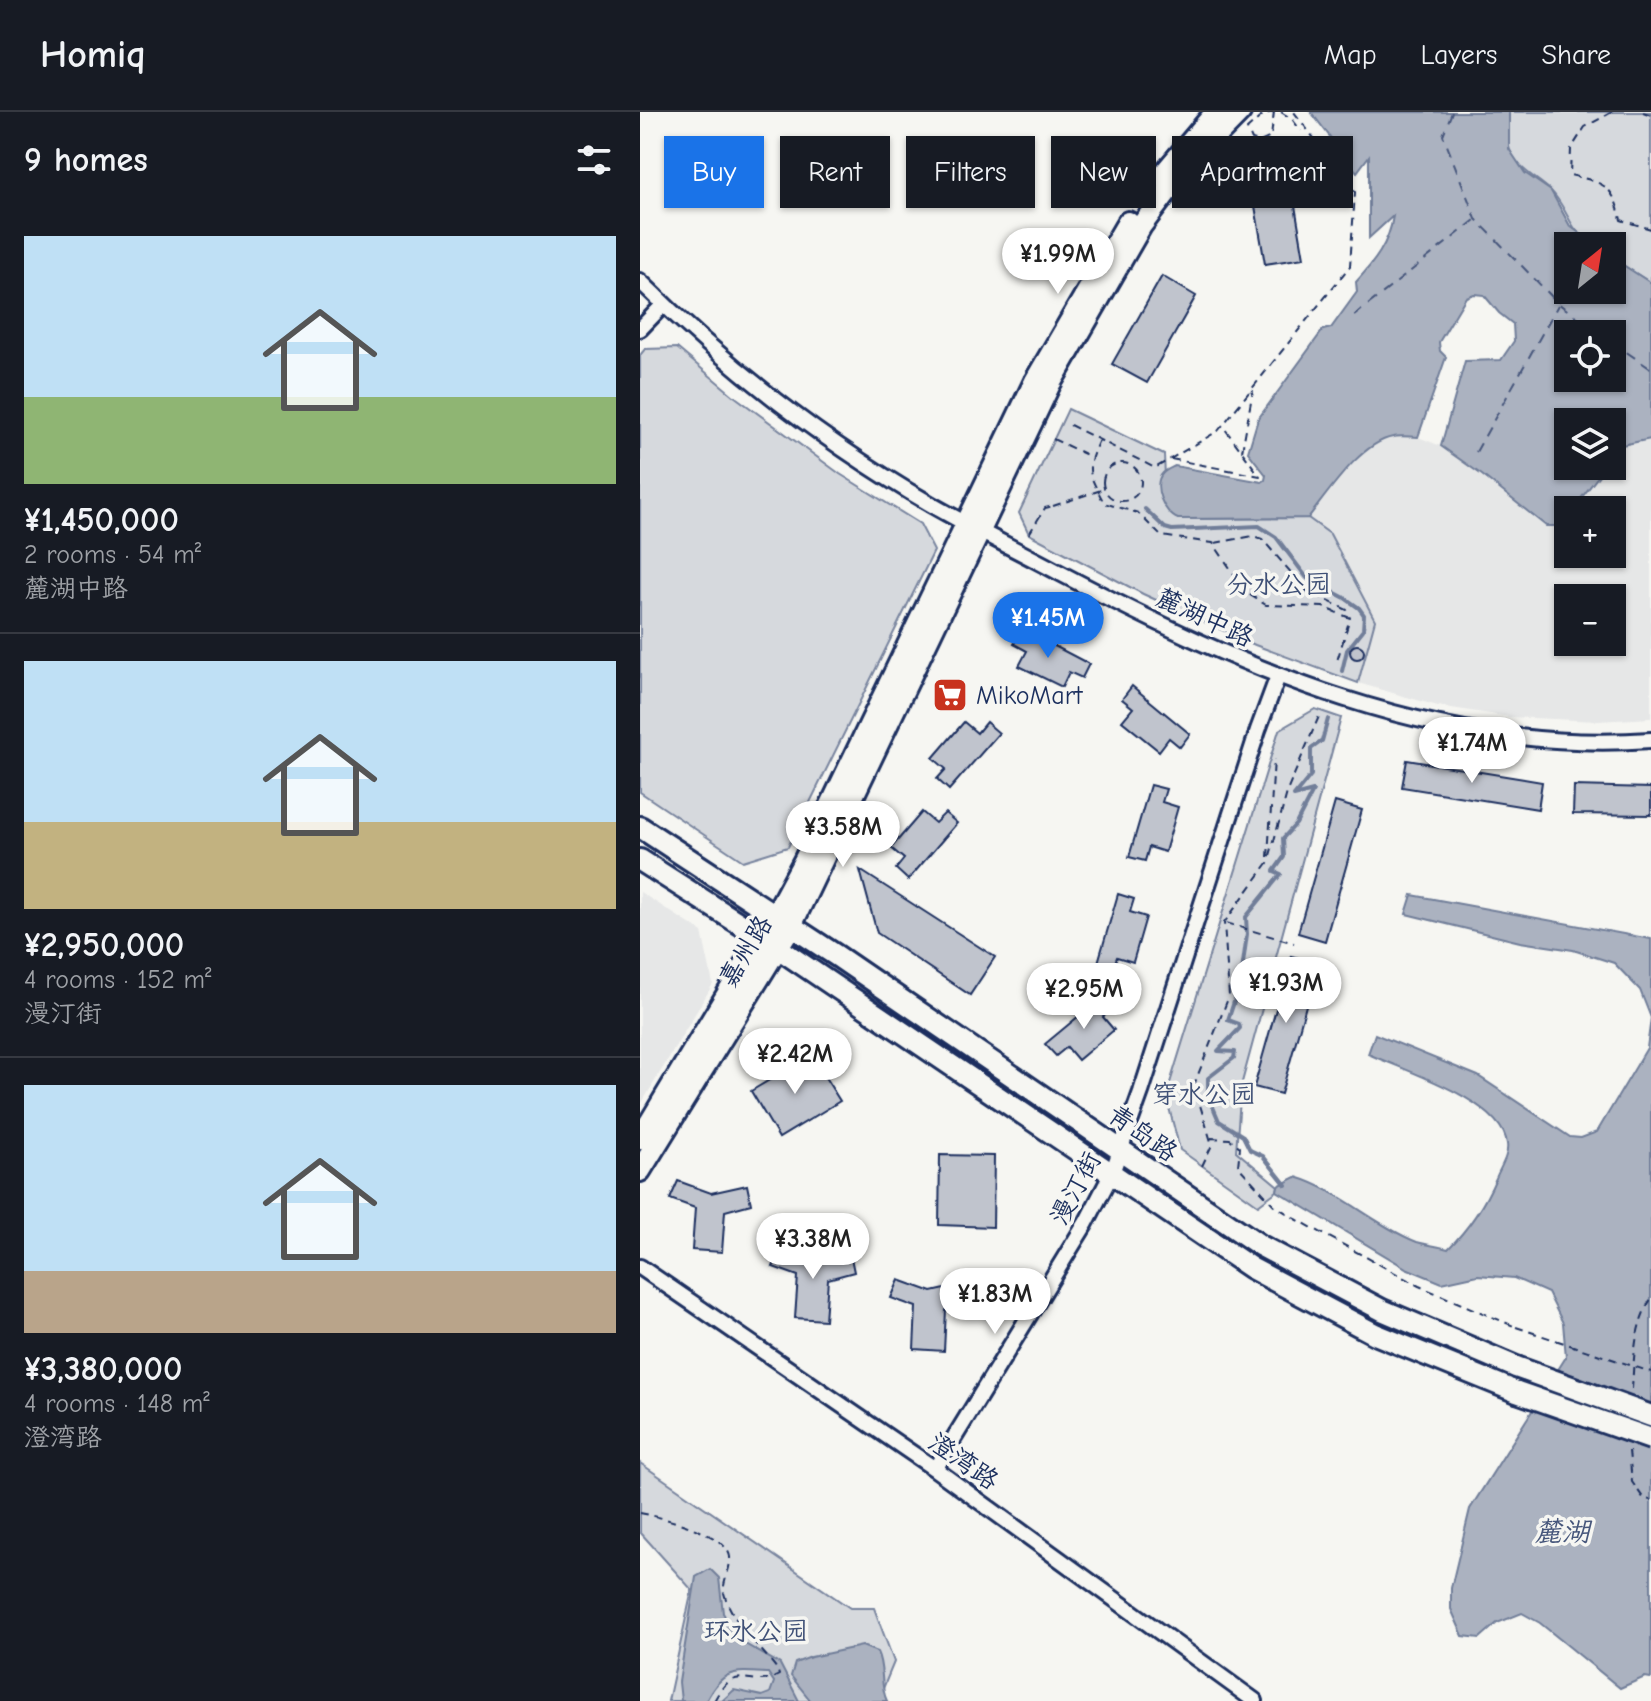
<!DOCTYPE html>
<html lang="en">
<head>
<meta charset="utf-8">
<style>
  body { margin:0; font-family:"Comic Neue","LXGW WenKai TC",sans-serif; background:#242831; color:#f1f3f6; height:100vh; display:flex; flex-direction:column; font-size:30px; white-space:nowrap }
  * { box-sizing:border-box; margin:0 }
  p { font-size:26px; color:#9ea1a6 }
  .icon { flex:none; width:44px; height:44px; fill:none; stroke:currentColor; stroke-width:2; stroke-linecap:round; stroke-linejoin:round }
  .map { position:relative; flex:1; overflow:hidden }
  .sheet { display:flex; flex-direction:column; background:#171b24; width:640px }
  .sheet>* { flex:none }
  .banner { position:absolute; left:24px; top:24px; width:760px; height:72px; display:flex; gap:16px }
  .needle { width:52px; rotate:30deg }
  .buttons { position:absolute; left:914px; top:120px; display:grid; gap:16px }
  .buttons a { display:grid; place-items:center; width:72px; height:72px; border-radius:0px; background:#171b24; box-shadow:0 2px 6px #0004; font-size:40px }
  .price { position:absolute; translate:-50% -68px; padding:0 18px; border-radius:28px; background:#fff; color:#222; font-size:26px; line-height:52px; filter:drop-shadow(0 2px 4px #0008) }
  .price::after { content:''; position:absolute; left:50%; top:48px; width:24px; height:18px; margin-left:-12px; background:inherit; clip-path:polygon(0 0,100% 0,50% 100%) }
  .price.selected { background:#1a73e8; color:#fff }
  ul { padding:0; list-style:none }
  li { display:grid; align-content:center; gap:16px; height:424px; padding:0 24px }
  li+li { border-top:2px solid #363941 }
  li span { display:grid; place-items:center; height:248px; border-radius:0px; color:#555 }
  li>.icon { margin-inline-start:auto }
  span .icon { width:144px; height:144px; fill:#fffc; stroke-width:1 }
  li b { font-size:34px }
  h2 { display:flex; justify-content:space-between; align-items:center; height:96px; padding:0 24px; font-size:34px }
  .tag { padding:0 28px; border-radius:0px; background:#171b24; box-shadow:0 2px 6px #0004; font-size:28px; line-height:72px }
  .tag.selected { background:#1a73e8; color:#fff }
  header { display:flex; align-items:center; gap:48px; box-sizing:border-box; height:112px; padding:0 40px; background:#171b24; border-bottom:2px solid #363941 }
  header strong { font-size:38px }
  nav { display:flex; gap:44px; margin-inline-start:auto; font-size:28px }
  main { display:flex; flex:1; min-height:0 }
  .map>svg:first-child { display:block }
</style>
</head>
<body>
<header>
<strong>Homiq</strong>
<nav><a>Map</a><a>Layers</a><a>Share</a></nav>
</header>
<main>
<section class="sheet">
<h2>9 homes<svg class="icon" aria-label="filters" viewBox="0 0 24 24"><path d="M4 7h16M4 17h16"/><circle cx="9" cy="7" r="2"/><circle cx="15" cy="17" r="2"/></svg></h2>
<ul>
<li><span style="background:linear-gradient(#bfe0f5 65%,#8fb573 0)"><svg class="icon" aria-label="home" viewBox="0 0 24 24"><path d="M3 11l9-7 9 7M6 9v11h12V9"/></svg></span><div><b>¥1,450,000</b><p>2 rooms · 54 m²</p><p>麓湖中路</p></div></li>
<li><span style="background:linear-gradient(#bfe0f5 65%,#c2b280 0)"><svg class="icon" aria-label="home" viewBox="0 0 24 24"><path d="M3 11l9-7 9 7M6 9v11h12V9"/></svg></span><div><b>¥2,950,000</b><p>4 rooms · 152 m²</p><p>漫汀街</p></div></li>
<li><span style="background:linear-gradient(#bfe0f5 75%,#b9a48a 0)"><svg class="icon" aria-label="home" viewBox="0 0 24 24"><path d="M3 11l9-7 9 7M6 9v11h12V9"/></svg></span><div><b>¥3,380,000</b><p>4 rooms · 148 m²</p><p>澄湾路</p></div></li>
</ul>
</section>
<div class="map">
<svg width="1011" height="1589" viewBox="0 0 1011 1589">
  <rect width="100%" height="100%" fill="#f6f6f2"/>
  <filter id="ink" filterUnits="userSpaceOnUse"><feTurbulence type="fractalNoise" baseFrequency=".0125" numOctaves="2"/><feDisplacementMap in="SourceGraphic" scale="16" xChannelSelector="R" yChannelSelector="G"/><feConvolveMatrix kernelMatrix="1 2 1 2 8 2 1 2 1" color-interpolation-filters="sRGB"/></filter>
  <g filter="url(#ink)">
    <path fill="#e6e7e7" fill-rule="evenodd" d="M753 324 778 325 801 334 842 363 906 414H920L928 403V442H972V398H932L966 354H972V346L982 333 1011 327V606L958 609 870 605 798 594 718 571 735 508 690 422 668 406 698 367 732 333ZM928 486H972V530H928Z
      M0 780 62 820 73 872 0 994Z"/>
    <path fill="#d6d9dd" stroke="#78849e" stroke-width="2" d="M869 0H1011V171L972 146V134C928 134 933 100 910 78 896 65 878 58 870 38 866 28 869 11 869 0Z
      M37 236 94 284 200 362 280 412 294 439 148 735 103 749 0 680V243L5 237Z
      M428 297 524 343 526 387 538 407 668 406 690 422 735 508 718 571 615 533 503 482 389 422 379 401Z
      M675 597 701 606 601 974 596 1039 638 1074 637 1079 618 1093 540 1038 526 984 639 618Z
      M0 1351 210 1496H234L254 1550 242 1579 233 1589H28L52 1478 0 1420Z"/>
    <path fill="#abb2c0" stroke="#717e99" stroke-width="2" fill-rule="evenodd" d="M671 0H869V37L885 61 911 79 930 114 957 134H928V178H972V146L1011 171V327L982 333 972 346V310H928V354H966L932 398H928V403L920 414H906L842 363 801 334 825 249 861 248 874 229 873 212 859 201 844 183 834 182 826 185 799 230 800 239 806 245 778 325C770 325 761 323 753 325 720 331 688 381 668 406L538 407C524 402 511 373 523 361 526 358 531 356 535 354L622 370 625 368 626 363 608 340 618 307 683 218 691 216 717 180 716 170C734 150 749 132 753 104L729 126V44L717 60ZM928 222H972V266H928Z
      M772 783 1011 827V1566L1005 1565 980 1576 900 1511 882 1501 857 1511 840 1526 823 1524 811 1497V1476L830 1397 926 1245 923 1211 908 1181 874 1166 838 1163 802 1171 766 1156 637 1079 638 1074 656 1065C700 1078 734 1113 777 1130 787 1133 798 1134 808 1137 829 1116 844 1094 856 1066 860 1056 869 1043 867 1032 863 989 764 958 728 942L735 922 838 964 930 1025 941 1026 957 1020 1007 936 1011 906 1000 878 974 851 933 838 880 830 766 802Z
      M70 1457 79 1466 83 1501 100 1529 140 1552 159 1589H82L94 1578 122 1584 130 1581 134 1570 128 1561C95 1559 83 1556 66 1589H41L39 1570 56 1465Z
      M222 1534 237 1540C245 1556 239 1573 247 1589H171L151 1564 155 1551 171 1545Z"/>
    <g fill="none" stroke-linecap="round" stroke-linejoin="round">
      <path stroke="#717e99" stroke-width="4" d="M505 397 525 416 532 418 619 414 636 425 667 466 705 486 719 496 724 503 723 518 707 538 702 559
        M646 1073 623 1044 610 1038 603 1024 579 1009 568 983V966L594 946 595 940 578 939 600 916 599 912 588 908 597 881 617 868 602 859 607 822 606 805 641 762 634 759 644 745 643 726 656 712 673 679 654 684 671 663V637L682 629 688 607"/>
      <path stroke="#46567b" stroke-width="2" stroke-dasharray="10 8" stroke-linecap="butt" d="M812 0 803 23 836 107 919 192 961 222
        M714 204 835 108
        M972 230 1011 257
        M836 340 918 193"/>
    </g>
    <path fill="#c0c4cd" stroke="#1b2f5e" stroke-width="2" d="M647 47 664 146 625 152 608 53Z
      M522 164 556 184 507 271 472 252Z
      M382 517 449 552 442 566 429 560 422 575 379 554 387 539 374 532Z
      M710 540a7 7 0 1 1 14 0a7 7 0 1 1-14 0Z
      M492 574 550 622 540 635 529 626 519 639 482 609 493 596 482 587Z
      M324 610 337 621 346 610 359 621 309 678 297 667 306 657 293 646Z
      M767 648 902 670 898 697 762 675Z
      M510 673 526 677 522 690 538 695 525 740 509 735 505 749 489 745Z
      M934 674 1011 676V703L933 702Z
      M695 690 722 698 685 829 658 821Z
      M282 700 295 711 305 701 317 711 268 768 256 757 264 747 251 736Z
      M220 758 355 845 330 883 237 821Z
      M478 782 494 787 490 800 506 805 493 850 477 845 472 859 457 854Z
      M651 844 678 851 641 982 614 975Z
      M463 884 473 896 463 905 474 918 438 948 427 935 416 944 405 932Z
      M171 943 200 989 139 1026 111 979Z
      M300 1043 354 1044 353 1115 299 1113Z
      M38 1069 71 1081 107 1073 111 1092 85 1099 82 1140 52 1138 55 1096 30 1087Z
      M141 1137 174 1149 210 1141 214 1160 188 1167 185 1208 155 1206 158 1164 133 1155Z
      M259 1168 292 1180 328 1172 333 1191 306 1198 304 1239 274 1237 276 1195 251 1186Z"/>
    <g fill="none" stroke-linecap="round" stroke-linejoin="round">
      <g stroke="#1b2f5e" stroke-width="20">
        <path id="street" d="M0 169C87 255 185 331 292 393 334 417 377 438 420 461 605 558 796 643 1011 628
          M0 217 24 192
          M0 1155 295 1357 615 1589
          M295 1357 446 1111 472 1061 501 980 618 618 638 564"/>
      </g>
      <g stroke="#1b2f5e" stroke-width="26">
        <path id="secondary" d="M521 65 576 0
          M0 715 197 844 621 1134 742 1198 876 1255
          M0 748 138 836 611 1156 735 1222 877 1280
          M0 1027 135 803 164 749 395 269 488 110
          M0 1059 151 814 410 272 501 114 545 56 600 0"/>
      </g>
      <path stroke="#1b2f5e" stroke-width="2" stroke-dasharray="8 6" stroke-linecap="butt" d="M634 0 631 25 620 30 612 28 607 17 624 2Z
        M641 0 652 7 661 19
        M972 0 945 15 931 37 930 63C964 71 973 72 981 108L1011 117
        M1003 0 1011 3
        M430 313 515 356 578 319 710 154 715 80 654 0
        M413 327 451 345
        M459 328C444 360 449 361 464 391L498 401 521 424 573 431 607 481 626 493 683 495 710 506 697 549
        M602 339 613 278
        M531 347 620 364 582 313
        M463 370a19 19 0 1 1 38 0a19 19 0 1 1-38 0Z
        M389 422 405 396 413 394
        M575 431 613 424 622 427 667 479 707 498 710 506
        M628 745 634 647
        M586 811 654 831
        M571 1026 590 1027 600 1035 598 1054 634 1093 656 1107 779 1174 876 1215
        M562 1054 572 1033 554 973 589 884 584 811 628 751 648 677 680 602
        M992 1277C994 1247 994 1213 1011 1187
        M989 1339 992 1370 1004 1387 1011 1388
        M0 1401C21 1405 87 1421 90 1445 91 1458 82 1470 84 1481 92 1511 120 1534 137 1557L139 1563C111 1579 96 1547 74 1589"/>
      <use href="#street" stroke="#f6f6f2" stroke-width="14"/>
      <use href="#secondary" stroke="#f6f6f2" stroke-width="20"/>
      <g stroke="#1b2f5e" stroke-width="26" stroke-linecap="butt">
        <path id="secondary-bridge" d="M876 1255 1011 1304
          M877 1280 1011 1327"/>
      </g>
      <path stroke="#1b2f5e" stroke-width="2" stroke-dasharray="8 6" stroke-linecap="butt" d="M413 394 464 377
        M876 1215 1011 1260"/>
      <use href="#secondary-bridge" stroke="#f6f6f2" stroke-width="20"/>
    </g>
  </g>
  <defs>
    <g id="supermarket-square" transform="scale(1.8)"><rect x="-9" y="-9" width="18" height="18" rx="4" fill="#c8321e" stroke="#f6f6f2"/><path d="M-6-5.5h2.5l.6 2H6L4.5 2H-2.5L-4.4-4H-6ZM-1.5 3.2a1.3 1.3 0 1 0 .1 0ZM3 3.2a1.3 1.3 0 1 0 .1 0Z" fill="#fff"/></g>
  </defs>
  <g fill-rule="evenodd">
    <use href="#supermarket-square" x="310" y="583"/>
  </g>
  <g text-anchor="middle" stroke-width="7" stroke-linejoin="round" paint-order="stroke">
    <g font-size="26" fill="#405177" stroke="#f6f6f2">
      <text x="639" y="481">分水公园</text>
      <text x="564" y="991">穿水公园</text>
      <text x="116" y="1528">环水公园</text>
    </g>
    <g font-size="26" fill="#1b2f5e" stroke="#f6f6f2">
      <text transform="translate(565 505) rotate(25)" y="9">麓湖中路</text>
      <text transform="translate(105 839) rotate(-59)" y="9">嘉州路</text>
      <text transform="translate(503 1021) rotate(35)" y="9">青岛路</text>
      <text transform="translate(435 1076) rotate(-62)" y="9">漫汀街</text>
      <text transform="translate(324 1349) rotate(35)" y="9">澄湾路</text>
    </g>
    <g font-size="26" fill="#1b2f5e" stroke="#f6f6f2" text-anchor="start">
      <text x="336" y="592">MikoMart</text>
    </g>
    <g font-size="28" font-style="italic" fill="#46567b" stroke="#f6f6f2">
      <text x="922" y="1429">麓湖</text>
    </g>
  </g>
</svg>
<div class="buttons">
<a><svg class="needle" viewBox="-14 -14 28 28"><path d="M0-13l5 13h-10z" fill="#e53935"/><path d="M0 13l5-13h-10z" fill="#9ea1a6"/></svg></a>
<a><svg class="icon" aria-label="locate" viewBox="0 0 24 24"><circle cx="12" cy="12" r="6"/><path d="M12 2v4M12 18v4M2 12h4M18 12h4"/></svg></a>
<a><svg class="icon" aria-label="layers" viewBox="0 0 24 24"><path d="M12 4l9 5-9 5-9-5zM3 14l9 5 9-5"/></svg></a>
<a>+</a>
<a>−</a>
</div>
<b class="price" style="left:418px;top:184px">¥1.99M</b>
<b class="price selected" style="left:408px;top:548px">¥1.45M</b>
<b class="price" style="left:832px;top:673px">¥1.74M</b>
<b class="price" style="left:203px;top:757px">¥3.58M</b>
<b class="price" style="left:646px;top:913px">¥1.93M</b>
<b class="price" style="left:444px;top:919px">¥2.95M</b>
<b class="price" style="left:155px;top:984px">¥2.42M</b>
<b class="price" style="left:173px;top:1169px">¥3.38M</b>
<b class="price" style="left:355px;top:1224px">¥1.83M</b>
<div class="banner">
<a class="tag selected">Buy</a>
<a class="tag">Rent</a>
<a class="tag">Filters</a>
<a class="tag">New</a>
<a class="tag">Apartment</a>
</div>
</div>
</main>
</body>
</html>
